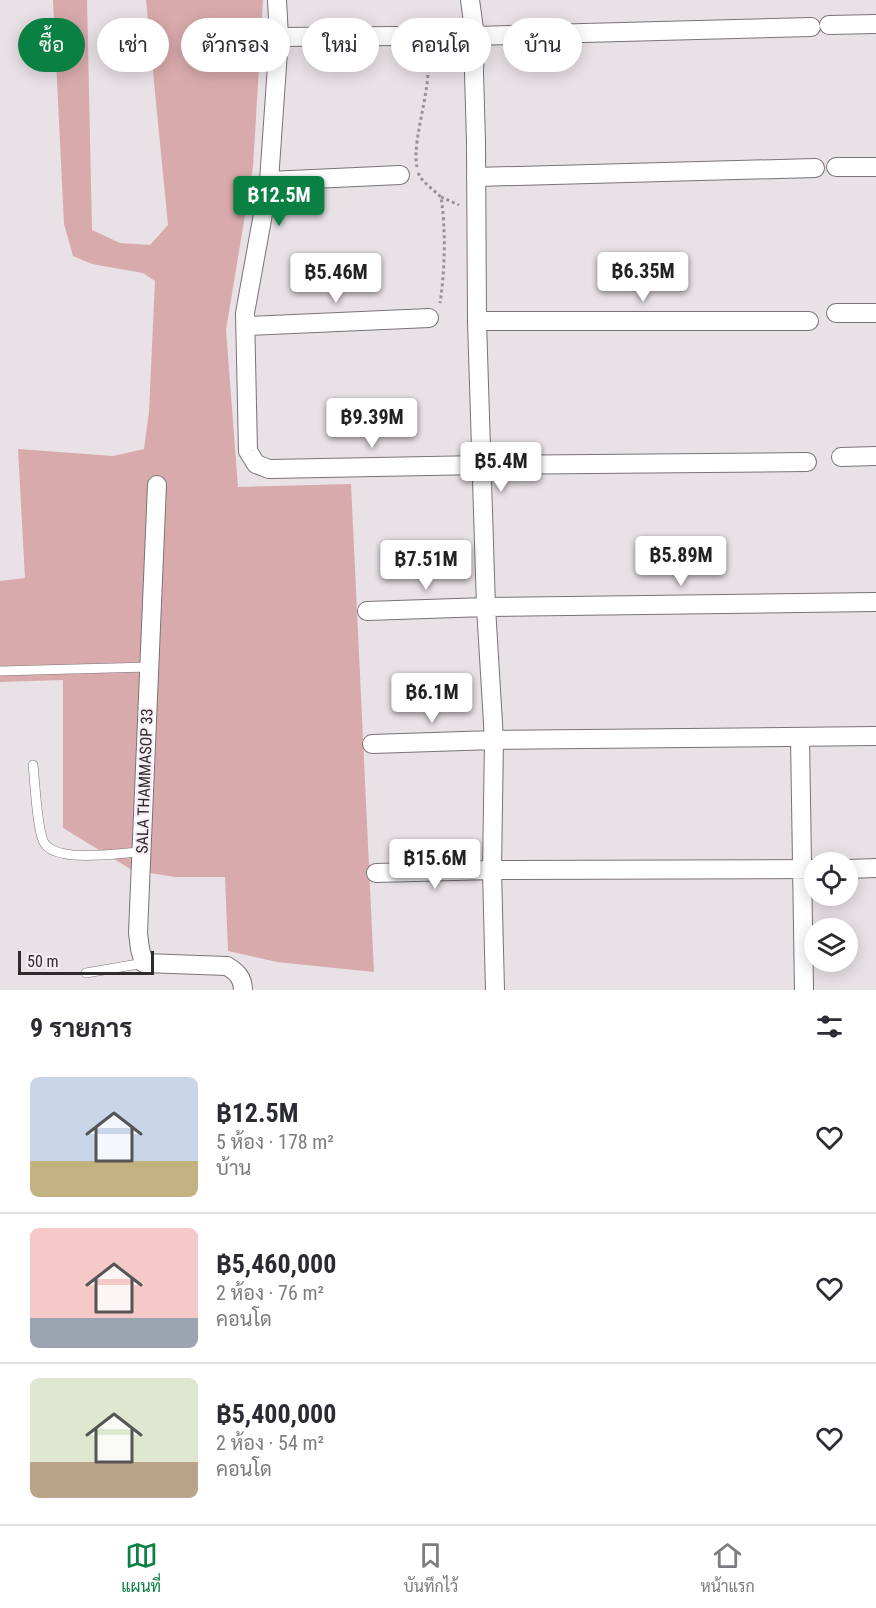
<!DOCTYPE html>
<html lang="th">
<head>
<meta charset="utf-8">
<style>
  body { margin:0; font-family:"Roboto Condensed",Sarabun,sans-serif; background:#f7f7f7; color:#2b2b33; height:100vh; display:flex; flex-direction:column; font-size:22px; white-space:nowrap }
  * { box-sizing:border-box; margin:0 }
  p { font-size:20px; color:#7c7c81 }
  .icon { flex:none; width:33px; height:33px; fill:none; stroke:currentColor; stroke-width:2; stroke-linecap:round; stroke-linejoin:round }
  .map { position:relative; height:990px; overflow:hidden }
  .panel { display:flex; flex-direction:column; background:#fff; flex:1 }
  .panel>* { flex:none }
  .hud { position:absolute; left:18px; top:18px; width:840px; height:54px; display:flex; gap:12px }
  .controls { position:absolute; left:804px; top:852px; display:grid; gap:12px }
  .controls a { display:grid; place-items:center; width:54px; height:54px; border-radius:50%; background:#fff; box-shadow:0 3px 15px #0003; font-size:30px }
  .scale { position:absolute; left:18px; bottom:15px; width:136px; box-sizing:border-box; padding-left:6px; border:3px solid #2e2b2d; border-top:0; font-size:16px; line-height:21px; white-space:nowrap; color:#2e2b2d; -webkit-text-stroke:4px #f5eef3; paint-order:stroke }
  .price { position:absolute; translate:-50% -51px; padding:0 14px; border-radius:6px; background:#fff; color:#222; font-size:20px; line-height:39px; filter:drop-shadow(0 2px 3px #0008) }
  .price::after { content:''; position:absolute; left:50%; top:36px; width:18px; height:14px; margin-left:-9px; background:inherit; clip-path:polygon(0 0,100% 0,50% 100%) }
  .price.selected { background:#0b8043; color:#fff }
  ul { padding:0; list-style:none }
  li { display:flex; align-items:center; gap:18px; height:150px; padding:0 30px }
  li+li { border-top:2px solid #e1e1e2 }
  li span { display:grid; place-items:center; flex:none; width:168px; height:120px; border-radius:9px; color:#555 }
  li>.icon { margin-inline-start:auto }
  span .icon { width:72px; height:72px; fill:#fffc; stroke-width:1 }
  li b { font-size:26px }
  h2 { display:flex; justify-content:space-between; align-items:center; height:72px; padding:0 30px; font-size:26px }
  .pill { padding:0 21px; border-radius:27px; background:#fff; box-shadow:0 3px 15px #0003; font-size:21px; line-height:54px }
  .pill.selected { background:#0b8043; color:#fff }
  .tabs { display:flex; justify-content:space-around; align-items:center; height:84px; border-top:2px solid #e1e1e2; background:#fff; font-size:16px; color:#7c7c81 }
  .tabs a { display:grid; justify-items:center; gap:3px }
  .tabs .selected { color:#0b8043 }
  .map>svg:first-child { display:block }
</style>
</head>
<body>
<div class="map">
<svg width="876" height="990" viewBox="0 0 876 990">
  <rect width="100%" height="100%" fill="#e8e1e6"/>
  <path fill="#d9aaac" d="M53 0H87L92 230 120 243 150 245 168 225 146 0H263L253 167 226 330 238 487 351 484 374 972 277 962 228 951 225 877H175L132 870 63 828V680L0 682V581L25 578 18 449 113 456 144 449 149 412 155 281 143 273 92 264 73 256 64 224Z"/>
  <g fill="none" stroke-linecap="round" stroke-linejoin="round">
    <g stroke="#797377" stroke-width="10">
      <path id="service" d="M0 671 149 667
        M33 765C35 780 37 834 45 844 59 863 118 853 141 852
        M86 973 144 963"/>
    </g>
    <g stroke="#797377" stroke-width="20">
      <path id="minor" d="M277 0 279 37 269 181 245 313 248 451 256 464 269 469 482 465 807 462
        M470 0 475 36 474 73 476 142 477 321 486 607 494 740 492 870 495 990
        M829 25 876 24
        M475 36 811 27
        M279 37 397 36
        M836 167H876
        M476 177 815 168
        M269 181 400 175
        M836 313H876
        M477 321H809
        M246 326 429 318
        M841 457 876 456
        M157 485 138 933 140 949 144 963 227 966C237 972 243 978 243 990
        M367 611 486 607 876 602
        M800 737 804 990
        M372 744 494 740 876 736
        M848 869 876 868
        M376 873 492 870 814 869"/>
    </g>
    <path stroke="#989396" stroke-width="3" stroke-dasharray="3 3" stroke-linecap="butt" d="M414 39C415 40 421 43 422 44 441 66 410 137 417 167
      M418 173 423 181 441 197C446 230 445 270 440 303
      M441 197 459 205"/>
    <use href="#service" stroke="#fff" stroke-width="9"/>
    <use href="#minor" stroke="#fff" stroke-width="18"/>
  </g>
  <g text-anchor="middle" stroke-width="4.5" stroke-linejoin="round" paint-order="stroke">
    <g font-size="16" fill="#2e2b2d" stroke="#f5eef3">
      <text transform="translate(144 781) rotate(-88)" y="6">SALA THAMMASOP 33</text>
    </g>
  </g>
</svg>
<div class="controls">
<a><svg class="icon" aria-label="locate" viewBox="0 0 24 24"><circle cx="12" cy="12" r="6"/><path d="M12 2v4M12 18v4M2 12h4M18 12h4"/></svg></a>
<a><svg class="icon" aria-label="layers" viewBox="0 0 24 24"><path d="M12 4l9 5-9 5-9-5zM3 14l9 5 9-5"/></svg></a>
</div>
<div class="scale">50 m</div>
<b class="price selected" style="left:279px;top:227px">฿12.5M</b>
<b class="price" style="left:643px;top:303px">฿6.35M</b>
<b class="price" style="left:336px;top:304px">฿5.46M</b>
<b class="price" style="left:372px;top:449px">฿9.39M</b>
<b class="price" style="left:501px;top:493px">฿5.4M</b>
<b class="price" style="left:681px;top:587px">฿5.89M</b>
<b class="price" style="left:426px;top:591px">฿7.51M</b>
<b class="price" style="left:432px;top:724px">฿6.1M</b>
<b class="price" style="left:435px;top:890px">฿15.6M</b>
<div class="hud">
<a class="pill selected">ซื้อ</a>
<a class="pill">เช่า</a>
<a class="pill">ตัวกรอง</a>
<a class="pill">ใหม่</a>
<a class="pill">คอนโด</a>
<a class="pill">บ้าน</a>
</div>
</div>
<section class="panel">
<h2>9 รายการ<svg class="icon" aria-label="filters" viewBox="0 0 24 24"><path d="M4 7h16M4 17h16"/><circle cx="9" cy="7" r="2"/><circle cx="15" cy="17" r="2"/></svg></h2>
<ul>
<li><span style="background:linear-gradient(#c9d6e8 70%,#c2b280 0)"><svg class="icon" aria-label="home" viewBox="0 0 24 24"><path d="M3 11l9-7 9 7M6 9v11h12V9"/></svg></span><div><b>฿12.5M</b><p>5 ห้อง · 178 m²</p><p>บ้าน</p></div><svg class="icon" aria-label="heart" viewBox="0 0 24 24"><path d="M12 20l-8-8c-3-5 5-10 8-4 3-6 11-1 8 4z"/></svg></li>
<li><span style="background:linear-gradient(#f6c9c9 75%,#9aa5b1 0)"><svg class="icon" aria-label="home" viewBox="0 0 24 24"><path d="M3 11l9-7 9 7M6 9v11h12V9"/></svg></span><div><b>฿5,460,000</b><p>2 ห้อง · 76 m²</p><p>คอนโด</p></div><svg class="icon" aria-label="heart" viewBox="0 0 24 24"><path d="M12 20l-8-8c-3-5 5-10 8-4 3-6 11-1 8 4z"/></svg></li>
<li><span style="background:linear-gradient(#dfe7d0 70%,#b9a48a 0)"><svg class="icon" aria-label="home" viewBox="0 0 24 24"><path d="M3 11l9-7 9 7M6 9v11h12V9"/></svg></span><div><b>฿5,400,000</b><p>2 ห้อง · 54 m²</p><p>คอนโด</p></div><svg class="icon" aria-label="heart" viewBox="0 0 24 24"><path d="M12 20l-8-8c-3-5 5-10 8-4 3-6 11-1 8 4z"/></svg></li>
</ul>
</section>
<nav class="tabs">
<a class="selected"><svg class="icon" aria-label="map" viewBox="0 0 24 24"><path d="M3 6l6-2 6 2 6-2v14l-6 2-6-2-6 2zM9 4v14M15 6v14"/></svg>แผนที่</a>
<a><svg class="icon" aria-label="saved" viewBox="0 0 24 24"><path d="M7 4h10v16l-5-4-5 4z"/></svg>บันทึกไว้</a>
<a><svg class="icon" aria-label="home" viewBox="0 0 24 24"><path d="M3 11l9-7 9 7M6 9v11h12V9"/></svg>หน้าแรก</a>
</nav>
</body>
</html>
